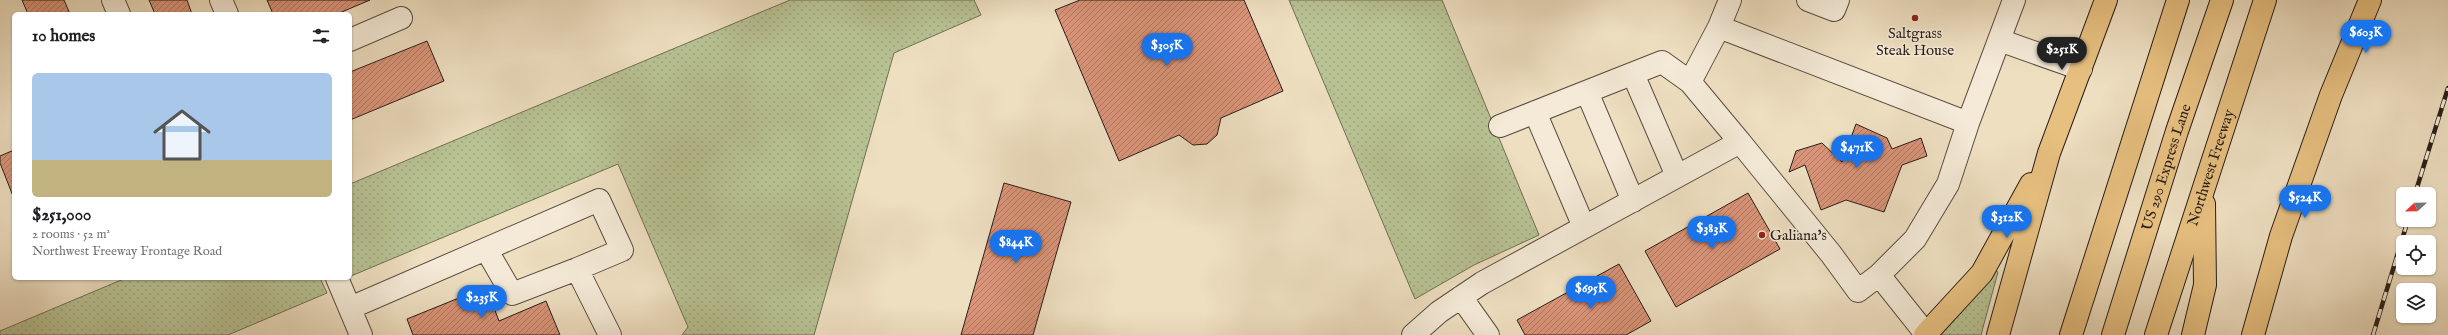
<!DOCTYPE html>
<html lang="en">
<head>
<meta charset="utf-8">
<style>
  body { margin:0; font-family:"IM FELL English",serif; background:#f2f2f2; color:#202124; height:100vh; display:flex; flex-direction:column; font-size:15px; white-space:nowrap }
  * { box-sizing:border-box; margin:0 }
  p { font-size:13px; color:#757577 }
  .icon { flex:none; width:22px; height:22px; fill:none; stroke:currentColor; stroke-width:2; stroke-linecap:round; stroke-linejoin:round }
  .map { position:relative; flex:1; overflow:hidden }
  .panel { position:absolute; left:12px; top:12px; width:340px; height:268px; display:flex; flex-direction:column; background:#fff; border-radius:6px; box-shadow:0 1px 3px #0004 }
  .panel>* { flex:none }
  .needle { width:26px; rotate:248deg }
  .fabs { position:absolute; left:2396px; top:187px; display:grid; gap:8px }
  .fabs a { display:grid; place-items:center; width:40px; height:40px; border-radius:6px; background:#fff; box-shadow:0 1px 3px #0004; font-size:20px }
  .price { position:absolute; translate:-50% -34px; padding:0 9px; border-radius:14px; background:#1a73e8; color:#fff; font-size:13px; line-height:26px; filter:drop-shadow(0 1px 2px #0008) }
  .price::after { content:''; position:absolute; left:50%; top:24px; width:12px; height:9px; margin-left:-6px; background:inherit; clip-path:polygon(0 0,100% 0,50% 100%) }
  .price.current { background:#222; color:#fff }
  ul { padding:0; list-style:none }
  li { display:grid; align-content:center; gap:8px; height:212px; padding:0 20px }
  li span { display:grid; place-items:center; height:124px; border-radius:6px; color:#555 }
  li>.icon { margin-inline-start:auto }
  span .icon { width:72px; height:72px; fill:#fffc; stroke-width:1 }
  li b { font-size:17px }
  h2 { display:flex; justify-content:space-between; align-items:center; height:48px; padding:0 20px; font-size:17px }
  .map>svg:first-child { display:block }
</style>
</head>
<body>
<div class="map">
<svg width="2448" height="335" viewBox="0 0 2448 335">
  <defs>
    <pattern id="grass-dots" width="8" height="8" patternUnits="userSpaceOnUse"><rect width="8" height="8" fill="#b8c293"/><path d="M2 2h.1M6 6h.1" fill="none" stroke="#9ea67e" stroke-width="1.8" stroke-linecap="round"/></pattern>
    <pattern id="building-hatch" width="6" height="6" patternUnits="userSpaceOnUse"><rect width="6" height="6" fill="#da9479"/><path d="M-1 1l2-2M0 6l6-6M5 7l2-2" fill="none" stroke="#b17862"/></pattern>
  </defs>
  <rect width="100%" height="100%" fill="#eedfc1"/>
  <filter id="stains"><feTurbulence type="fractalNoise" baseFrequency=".005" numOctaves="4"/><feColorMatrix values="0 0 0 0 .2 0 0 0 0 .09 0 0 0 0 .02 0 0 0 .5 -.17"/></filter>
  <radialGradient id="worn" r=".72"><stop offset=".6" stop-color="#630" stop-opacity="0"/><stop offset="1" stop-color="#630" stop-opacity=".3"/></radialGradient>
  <path fill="url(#grass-dots)" stroke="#707056" d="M790 0H974L981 15 894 53 814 335H682L688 327 618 164 351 276 350 184Z
    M1289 0H1442L1539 235 1474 265 1415 299Z
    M1992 269 1998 272 1981 335H1940L1973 297Z
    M126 278H320L327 293 228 335H0V331Z"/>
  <path fill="url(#building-hatch)" stroke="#281d18" d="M22 0H64L70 14H28Z
    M149 0H187L192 14H155Z
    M267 0H370L337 14H273Z
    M1080 0H1244L1283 91 1221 118 1217 135 1207 144 1193 145 1179 135 1119 161 1055 10Z
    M427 41 444 81 350 120V72Z
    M1856 124 1887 138 1892 149 1921 138 1927 156 1902 165 1884 212 1846 200 1821 210 1805 165 1789 172 1796 151 1822 143 1842 162Z
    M14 150V196H13L0 163V156Z
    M1004 183 1071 202 1033 335H961Z
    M1748 193 1780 249 1676 307 1645 251Z
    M1619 264 1651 321 1626 335H1525L1517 320Z
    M486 287 499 321 546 301 560 335H413L407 319Z"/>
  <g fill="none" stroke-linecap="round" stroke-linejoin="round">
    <g stroke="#5a4e42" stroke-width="24">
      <path id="minor" d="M113 0 119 14
        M221 0 227 14
        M1808 0 1834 10 1838 0
        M1719 27 1968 123
        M350 40 401 18
        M1999 40 2081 69
        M1633 74 1677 176
        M1587 92 1633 201
        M1535 112 1584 227
        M1500 126 1662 62 1690 82
        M1740 142 1831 254 1858 291 1879 275 1926 334
        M486 249 512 294 577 269
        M1879 275 1915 239 1948 184 1968 123 2014 0
        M337 278 361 335
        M1461 297 1488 335
        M350 308 599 200 622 250 577 269 610 335
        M1413 335 1439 312 1482 283 1740 142 1690 82 1719 27 1730 0"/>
    </g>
    <g stroke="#281d18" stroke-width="24">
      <path id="major" d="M1925 335 1982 273 2031 184
        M1998 335 2049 153 2106 0
        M2253 335 2281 236 2331 95 2370 0"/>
    </g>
    <g stroke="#281d18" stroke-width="24">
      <g id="highway">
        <path d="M2071 335 2178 0"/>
        <path id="s1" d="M2113 335 2177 131 2222 0"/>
        <path id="s2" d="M2156 335 2265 0"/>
        <path d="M2193 335 2205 285 2204 204"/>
      </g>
    </g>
    <use href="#minor" stroke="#f4ead7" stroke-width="22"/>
    <use href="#major" stroke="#e7c080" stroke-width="22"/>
    <use href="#highway" stroke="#e7c080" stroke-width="22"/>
    <g stroke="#281d18" stroke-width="4.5">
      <path id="rail" d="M2415 194 2448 88
        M2373 335 2408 220"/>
    </g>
    <use href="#rail" stroke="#f4ead7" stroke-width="3" stroke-dasharray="9" stroke-linecap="butt"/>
  </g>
  <g fill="#8f2418" stroke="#f4ead7" stroke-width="1.5">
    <circle cx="1915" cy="18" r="4"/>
    <circle cx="1762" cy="235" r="4"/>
  </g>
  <g text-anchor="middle" stroke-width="3" stroke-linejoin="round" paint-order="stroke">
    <g font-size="15" fill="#281d18" stroke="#f4ead7">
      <text x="1915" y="38">Saltgrass<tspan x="1915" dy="17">Steak House</tspan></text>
      <text x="1770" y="240" text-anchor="start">Galiana's</text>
    </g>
    <g font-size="15" fill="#281d18" stroke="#f4ead7">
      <text dy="5" stroke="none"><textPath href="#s1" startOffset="176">US 290 Express Lane</textPath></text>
      <text dy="5" stroke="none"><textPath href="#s2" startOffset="176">Northwest Freeway</textPath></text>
    </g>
  </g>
  <rect width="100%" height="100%" filter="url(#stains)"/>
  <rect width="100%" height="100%" fill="url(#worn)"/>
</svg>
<div class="fabs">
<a><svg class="needle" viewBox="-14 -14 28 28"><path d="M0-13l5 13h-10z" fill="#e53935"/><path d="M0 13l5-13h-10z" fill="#757577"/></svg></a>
<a><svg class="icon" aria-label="locate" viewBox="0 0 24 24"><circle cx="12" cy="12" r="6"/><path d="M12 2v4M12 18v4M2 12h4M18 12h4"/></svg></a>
<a><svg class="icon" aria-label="layers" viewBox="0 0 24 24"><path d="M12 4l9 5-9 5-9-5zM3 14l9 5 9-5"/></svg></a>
</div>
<b class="price" style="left:2366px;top:54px">$603K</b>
<b class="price" style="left:1167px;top:67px">$305K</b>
<b class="price current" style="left:2062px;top:71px">$251K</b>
<b class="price" style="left:1857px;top:169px">$471K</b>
<b class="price" style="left:2305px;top:219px">$524K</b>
<b class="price" style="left:2007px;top:239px">$312K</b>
<b class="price" style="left:1712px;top:250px">$383K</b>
<b class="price" style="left:1016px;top:264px">$844K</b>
<b class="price" style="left:1591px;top:310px">$695K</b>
<b class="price" style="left:482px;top:319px">$235K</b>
<section class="panel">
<h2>10 homes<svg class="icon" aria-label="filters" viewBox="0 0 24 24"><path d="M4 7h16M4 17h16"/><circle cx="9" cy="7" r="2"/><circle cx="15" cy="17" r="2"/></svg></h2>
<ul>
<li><span style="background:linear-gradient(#a9c7e8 70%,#c2b280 0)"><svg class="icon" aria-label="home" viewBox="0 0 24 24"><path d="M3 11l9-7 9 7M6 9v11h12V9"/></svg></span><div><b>$251,000</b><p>2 rooms · 52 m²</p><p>Northwest Freeway Frontage Road</p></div></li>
</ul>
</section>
</div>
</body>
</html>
